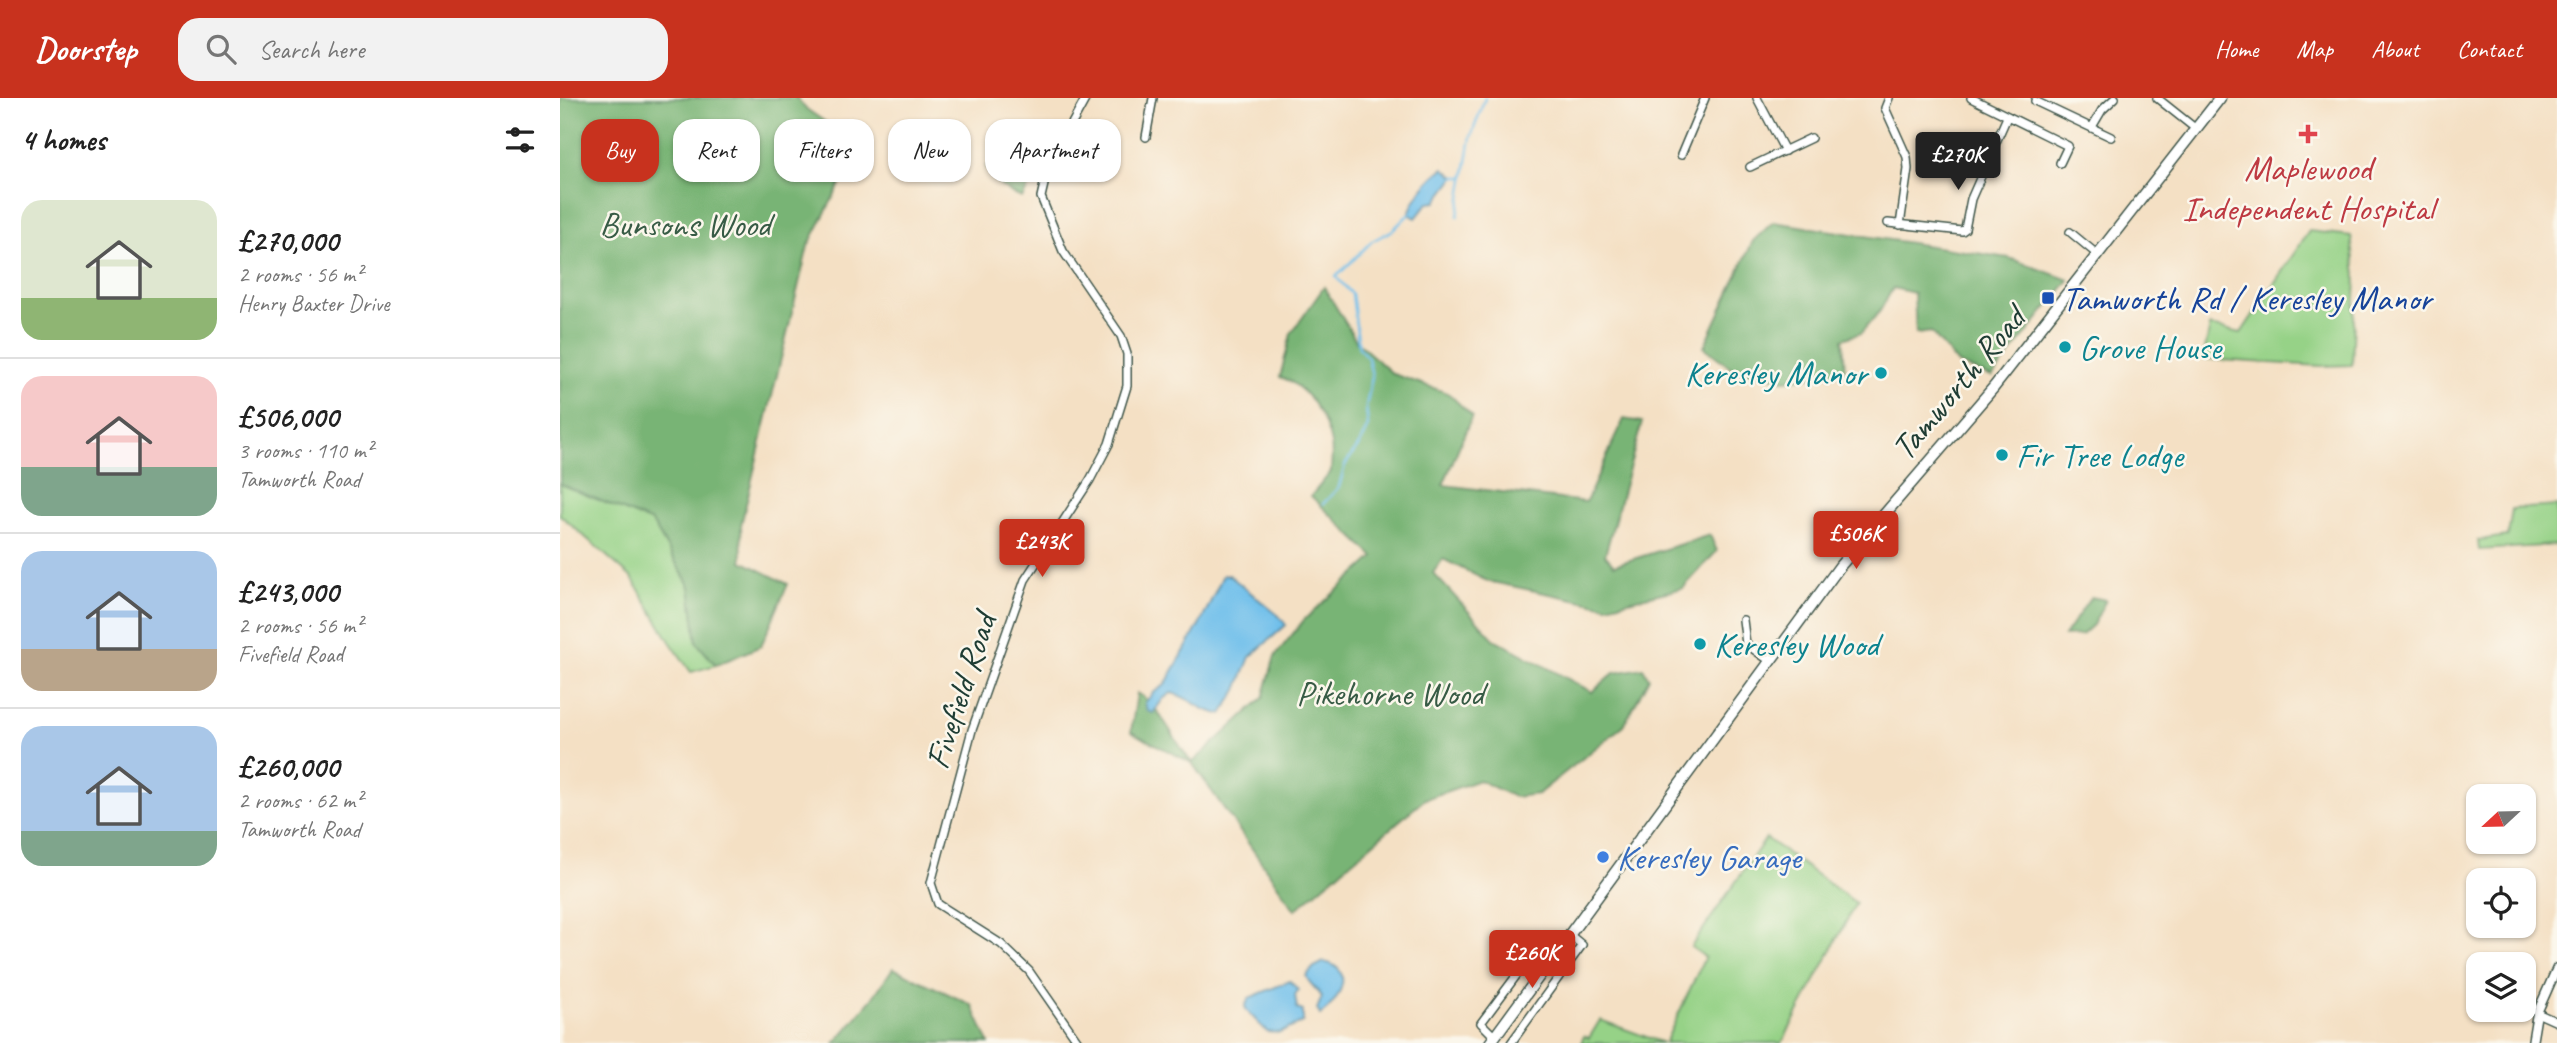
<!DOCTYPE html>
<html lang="en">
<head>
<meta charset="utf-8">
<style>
  body { margin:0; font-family:Caveat,sans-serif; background:#f2f2f2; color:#222; height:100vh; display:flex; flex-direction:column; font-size:26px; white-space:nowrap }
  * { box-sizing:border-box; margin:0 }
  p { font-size:23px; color:#767676 }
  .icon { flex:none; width:38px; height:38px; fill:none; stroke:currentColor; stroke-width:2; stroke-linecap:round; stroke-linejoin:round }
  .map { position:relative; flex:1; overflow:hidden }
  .sheet { display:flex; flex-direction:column; background:#fff; width:560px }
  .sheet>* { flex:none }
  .guide { position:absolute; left:21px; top:21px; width:665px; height:63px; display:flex; gap:14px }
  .needle { width:46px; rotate:248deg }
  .buttons { position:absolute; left:1906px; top:686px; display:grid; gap:14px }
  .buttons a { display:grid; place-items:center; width:70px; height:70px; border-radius:14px; background:#fff; box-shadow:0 2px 5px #0004; font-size:35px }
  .price { position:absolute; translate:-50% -60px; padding:0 16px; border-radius:7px; background:#c8321e; color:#fff; font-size:23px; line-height:46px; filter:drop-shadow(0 2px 4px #0008) }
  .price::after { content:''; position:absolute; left:50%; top:42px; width:21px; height:16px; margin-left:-10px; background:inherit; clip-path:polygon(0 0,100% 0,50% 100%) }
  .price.on { background:#222; color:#fff }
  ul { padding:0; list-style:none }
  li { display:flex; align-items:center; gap:21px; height:175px; padding:0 21px }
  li+li { border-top:2px solid #e0e0e0 }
  li span { display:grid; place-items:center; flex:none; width:196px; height:140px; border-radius:21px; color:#555 }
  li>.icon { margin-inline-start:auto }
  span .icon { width:84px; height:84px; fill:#fffc; stroke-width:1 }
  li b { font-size:30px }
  h2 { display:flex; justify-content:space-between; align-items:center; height:84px; padding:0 21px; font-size:30px }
  .pill { padding:0 24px; border-radius:21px; background:#fff; box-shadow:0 2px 5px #0004; font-size:24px; line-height:63px }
  .pill.on { background:#c8321e; color:#fff }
  header { display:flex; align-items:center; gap:42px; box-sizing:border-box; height:98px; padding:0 35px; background:#c8321e; color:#fff }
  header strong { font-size:33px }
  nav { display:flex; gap:38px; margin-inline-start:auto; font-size:24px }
  .search { width:490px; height:63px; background:#f2f2f2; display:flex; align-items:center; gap:18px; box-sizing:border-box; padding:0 24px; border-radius:21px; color:#767676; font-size:26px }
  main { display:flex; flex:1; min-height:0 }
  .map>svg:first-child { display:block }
</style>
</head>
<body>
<header>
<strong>Doorstep</strong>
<div class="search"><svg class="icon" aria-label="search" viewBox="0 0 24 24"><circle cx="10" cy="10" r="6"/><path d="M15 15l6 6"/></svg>Search here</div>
<nav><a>Home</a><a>Map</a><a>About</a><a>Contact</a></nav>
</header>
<main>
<section class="sheet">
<h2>4 homes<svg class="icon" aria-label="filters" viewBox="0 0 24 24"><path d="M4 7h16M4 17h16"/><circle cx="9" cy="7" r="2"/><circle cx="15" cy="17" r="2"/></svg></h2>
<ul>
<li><span style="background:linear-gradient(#dfe7d0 70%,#8fb573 0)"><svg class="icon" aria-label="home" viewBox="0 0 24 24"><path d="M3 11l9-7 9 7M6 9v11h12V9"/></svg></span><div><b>£270,000</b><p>2 rooms · 56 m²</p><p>Henry Baxter Drive</p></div></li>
<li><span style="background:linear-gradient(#f6c9c9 65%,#7fa58c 0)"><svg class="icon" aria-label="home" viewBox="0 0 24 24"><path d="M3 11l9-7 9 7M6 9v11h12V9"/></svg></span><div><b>£506,000</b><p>3 rooms · 110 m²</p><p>Tamworth Road</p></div></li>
<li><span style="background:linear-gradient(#a9c7e8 70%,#b9a48a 0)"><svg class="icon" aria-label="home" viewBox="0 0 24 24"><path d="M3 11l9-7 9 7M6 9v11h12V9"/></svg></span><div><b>£243,000</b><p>2 rooms · 56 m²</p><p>Fivefield Road</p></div></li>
<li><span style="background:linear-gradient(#a9c7e8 75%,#7fa58c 0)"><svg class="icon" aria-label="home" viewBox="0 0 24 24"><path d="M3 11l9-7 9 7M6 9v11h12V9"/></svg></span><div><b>£260,000</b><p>2 rooms · 62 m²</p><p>Tamworth Road</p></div></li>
</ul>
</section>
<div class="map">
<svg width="1997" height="945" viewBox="0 0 1997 945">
  <rect width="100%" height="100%" fill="#fbf7ec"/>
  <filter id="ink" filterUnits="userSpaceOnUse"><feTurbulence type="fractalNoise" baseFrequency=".0143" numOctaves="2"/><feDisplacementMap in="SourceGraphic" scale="14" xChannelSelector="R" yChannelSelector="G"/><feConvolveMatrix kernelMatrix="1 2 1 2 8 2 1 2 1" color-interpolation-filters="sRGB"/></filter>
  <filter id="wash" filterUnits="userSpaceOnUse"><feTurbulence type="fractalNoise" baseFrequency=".00686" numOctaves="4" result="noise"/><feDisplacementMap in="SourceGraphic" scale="28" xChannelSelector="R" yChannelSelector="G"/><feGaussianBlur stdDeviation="1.57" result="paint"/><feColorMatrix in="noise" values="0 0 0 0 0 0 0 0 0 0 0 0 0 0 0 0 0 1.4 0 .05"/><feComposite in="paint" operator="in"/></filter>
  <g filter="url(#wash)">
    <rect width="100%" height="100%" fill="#f4e0c4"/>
    <path fill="#96d287" stroke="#5a885e" stroke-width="2" d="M1749 133 1791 138 1796 177 1792 267 1761 268 1643 261 1650 228 1681 235Z
      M0 386 92 424 130 489 137 545 156 567 131 574 109 542 72 480 0 417Z
      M1997 408V447L1919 452 1918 442 1948 438 1952 411Z
      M1206 740 1296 805 1222 945H1105L1145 859 1131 849Z
      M1040 922 1103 945H1021L1024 938 1029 940Z"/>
    <path fill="#78b474" stroke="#4c7854" stroke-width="2" d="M0 0H237L245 10 300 48 248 148 181 427 182 463 228 486 201 548 156 567 137 545 130 488 92 424 0 386Z
      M441 62 475 68 468 90 462 100C447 94 432 83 426 68Z
      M1213 124 1449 160 1509 182 1432 279 1398 266 1371 234 1356 236 1354 195 1333 190 1320 213 1301 235 1283 241 1285 275 1224 282 1174 272 1144 249 1193 143Z
      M764 189 797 244 833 276 888 295 912 318 883 387 1026 404 1064 321 1082 324 1045 457 1054 467 1150 437 1157 453 1123 490 1047 508 927 483 883 461 873 475 934 541 1032 594 1054 575 1083 570 1089 580 1064 627 978 696 954 699 919 682 865 701 735 812 632 665 571 634 577 595C599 606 616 646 632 665L703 600 715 558 744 522 814 459 751 398 771 374C771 365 773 355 771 346 766 319 746 287 720 279L731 236Z
      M1531 499 1546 502 1533 527 1522 537 1504 538Z
      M333 870 412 907 429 945H275L311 902Z"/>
    <path fill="#70bfeb" stroke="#487e90" stroke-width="2" d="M884 70 895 79 876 104 868 105 856 120 849 116C853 101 870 79 884 70Z
      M663 477H669L719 518 726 527 690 559 677 592 662 616C640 614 631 599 611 595L603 601 593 615 587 613 585 605 593 595 605 587 643 520Z
      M764 864C797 870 779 904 760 917L757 911 762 899C757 890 750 888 746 878L754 869Z
      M730 883 738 892 735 897 737 911 743 913V924L720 935 707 934 687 913 685 909 689 900Z"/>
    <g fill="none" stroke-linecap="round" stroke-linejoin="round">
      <path stroke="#70bfeb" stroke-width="2.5" d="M895 79H904
        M898 118 911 39 925 0
        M763 406 779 389 785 367 799 347 808 328 806 309 812 278 808 260 799 250 792 196 776 179 812 143 833 132 849 116"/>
    </g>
  </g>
  <g filter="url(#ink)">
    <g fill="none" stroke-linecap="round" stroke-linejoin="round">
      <g stroke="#3f554a" stroke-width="10">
        <path id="minor" d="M1197 0 1225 53
          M1329 0 1325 10 1347 59 1348 71 1340 127
          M1411 0 1508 48 1500 65
          M1597 0 1636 31
          M1475 3 1551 39
          M1532 29 1542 12 1555 0
          M586 39 593 0
          M1121 57 1145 0
          M1190 69 1251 40
          M1328 125 1402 133 1405 131 1411 101 1447 19
          M1510 134 1538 157
          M1183 522 1186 546 1210 563
          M1977 915 1997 924
          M935 939 921 925 962 870 976 882
          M519 945 469 873 441 846 378 806 371 785 412 632 465 482 530 382 549 346 567 288V256L561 238 503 153 481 99 485 82 497 53 526 0
          M951 945 1022 847 1010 837"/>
      </g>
      <g stroke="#3f554a" stroke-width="11">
        <path id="tertiary" d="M1972 945 1977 915 1997 870"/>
      </g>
      <g stroke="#3f554a" stroke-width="13">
        <path id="secondary" d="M930 945 1280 468 1434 289 1660 0"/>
      </g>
      <use href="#minor" stroke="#fff" stroke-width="7"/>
      <use href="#tertiary" stroke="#fff" stroke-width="8"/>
      <use href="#secondary" stroke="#fff" stroke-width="10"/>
    </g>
  </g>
  <path fill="#e0444e" stroke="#fbf7ec" stroke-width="2.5" d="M1744.5 25.5h7v7h7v7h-7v7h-7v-7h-7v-7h7z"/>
  <rect fill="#1a4fb4" stroke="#fbf7ec" stroke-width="2.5" x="1481" y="193" width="14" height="14" rx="3.5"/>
  <g fill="#0f9aa8" stroke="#fbf7ec" stroke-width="2.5">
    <circle cx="1505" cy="249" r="7"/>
    <circle cx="1321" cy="275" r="7"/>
    <circle cx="1442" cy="357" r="7"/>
    <circle cx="1140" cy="546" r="7"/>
  </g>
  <circle fill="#3f7fe0" stroke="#fbf7ec" stroke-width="2.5" cx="1043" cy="759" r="7"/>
  <g text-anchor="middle" stroke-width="5" stroke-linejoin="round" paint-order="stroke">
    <g font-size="35" fill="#be3a42" stroke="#fbf7ec">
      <text x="1748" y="82">Maplewood<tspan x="1748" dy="40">Independent Hospital</tspan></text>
    </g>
    <g font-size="35" fill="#375b45" stroke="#fbf7ec">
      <text x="125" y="138">Bunsons Wood</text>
      <text x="830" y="607">Pikehorne Wood</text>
    </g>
    <g font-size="35" fill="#164399" stroke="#fbf7ec" text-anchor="start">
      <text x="1502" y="212">Tamworth Rd / Keresley Manor</text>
    </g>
    <g font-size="35" fill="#0d838f" stroke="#fbf7ec" text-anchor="start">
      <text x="1519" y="261">Grove House</text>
      <text x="1307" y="287" text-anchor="end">Keresley Manor</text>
      <text x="1456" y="369">Fir Tree Lodge</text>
      <text x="1154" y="558">Keresley Wood</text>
    </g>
    <g font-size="35" fill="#1f3d34" stroke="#fbf7ec">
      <text transform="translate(1398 285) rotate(-50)" y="12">Tamworth Road</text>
      <text transform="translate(400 593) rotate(-72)" y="12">Fivefield Road</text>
    </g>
    <g font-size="35" fill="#366cbe" stroke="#fbf7ec" text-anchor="start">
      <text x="1057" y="771">Keresley Garage</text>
    </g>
  </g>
</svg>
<div class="buttons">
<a><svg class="needle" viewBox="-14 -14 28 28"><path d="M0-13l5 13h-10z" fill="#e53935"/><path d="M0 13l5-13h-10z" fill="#767676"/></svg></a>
<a><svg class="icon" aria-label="locate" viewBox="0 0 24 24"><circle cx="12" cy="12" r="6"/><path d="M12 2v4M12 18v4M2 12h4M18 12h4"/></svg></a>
<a><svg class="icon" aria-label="layers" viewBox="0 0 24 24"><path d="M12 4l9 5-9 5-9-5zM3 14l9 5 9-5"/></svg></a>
</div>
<b class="price on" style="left:1398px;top:94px">£270K</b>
<b class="price" style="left:1296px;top:473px">£506K</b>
<b class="price" style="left:482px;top:481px">£243K</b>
<b class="price" style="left:972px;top:892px">£260K</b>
<div class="guide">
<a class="pill on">Buy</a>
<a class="pill">Rent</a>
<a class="pill">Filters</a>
<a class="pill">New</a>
<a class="pill">Apartment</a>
</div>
</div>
</main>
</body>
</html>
